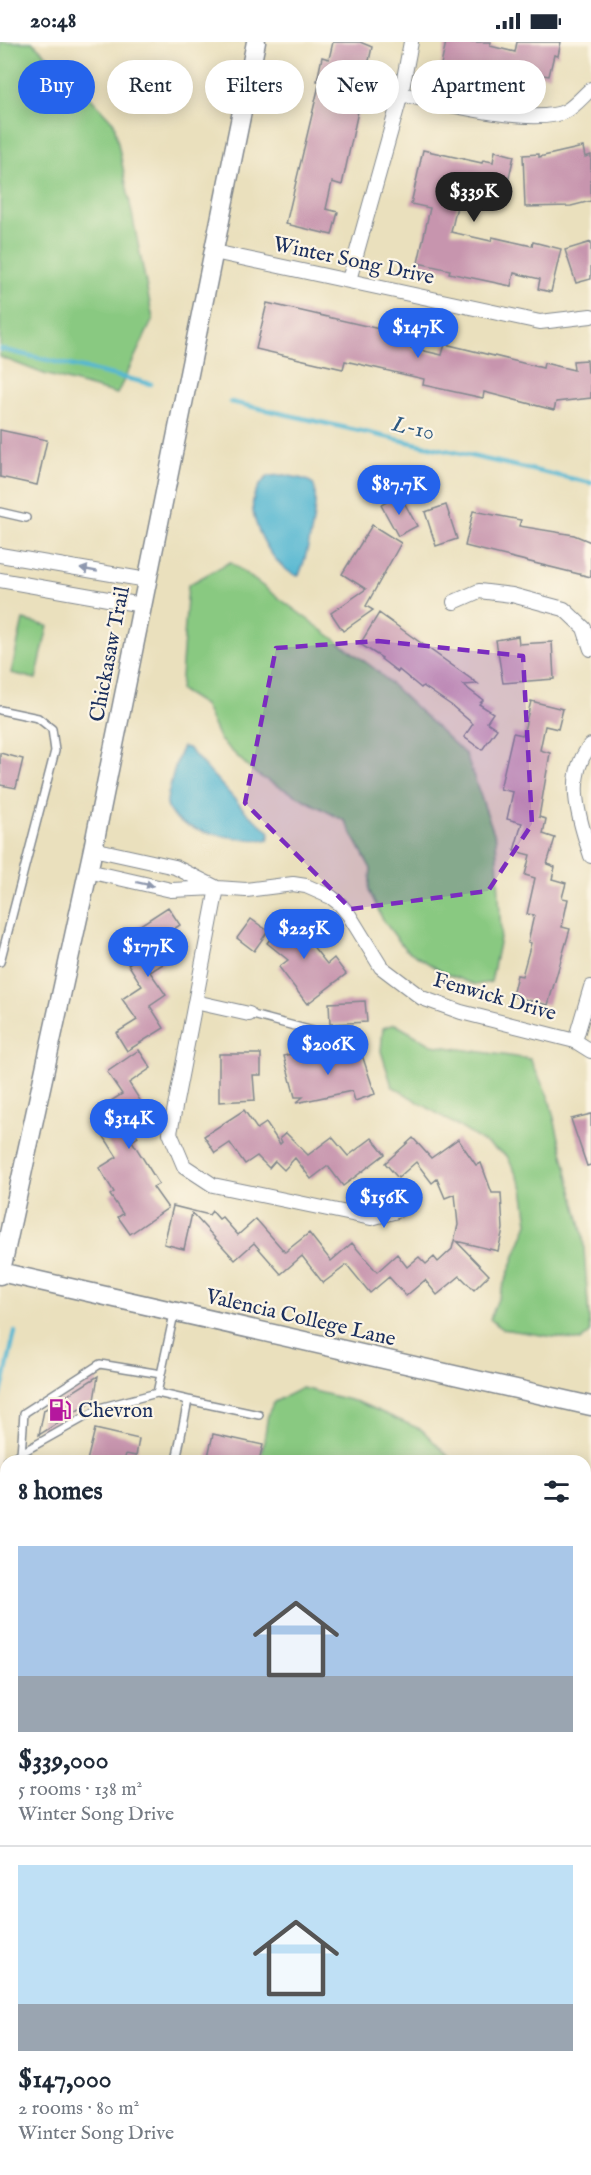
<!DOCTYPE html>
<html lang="en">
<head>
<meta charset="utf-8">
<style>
  body { margin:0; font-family:"IM FELL English",serif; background:#f6f6f7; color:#1f2937; height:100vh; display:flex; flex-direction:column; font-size:22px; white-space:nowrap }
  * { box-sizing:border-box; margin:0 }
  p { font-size:20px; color:#747a83 }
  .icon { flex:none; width:33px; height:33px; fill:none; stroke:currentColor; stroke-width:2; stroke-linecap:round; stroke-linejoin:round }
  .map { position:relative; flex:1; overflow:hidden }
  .sheet { position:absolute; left:0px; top:1413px; width:591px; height:720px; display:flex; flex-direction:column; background:#fff; border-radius:18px 18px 0 0; box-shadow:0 3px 15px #0003 }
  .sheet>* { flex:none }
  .top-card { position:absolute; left:18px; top:18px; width:555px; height:54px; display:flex; gap:12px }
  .price { position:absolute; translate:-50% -51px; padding:0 14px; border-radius:21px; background:#2563eb; color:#fff; font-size:20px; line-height:39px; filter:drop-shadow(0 2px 3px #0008) }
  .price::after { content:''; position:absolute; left:50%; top:36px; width:18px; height:14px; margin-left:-9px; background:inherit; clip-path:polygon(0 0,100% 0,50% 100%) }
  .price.active { background:#222; color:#fff }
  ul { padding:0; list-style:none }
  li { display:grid; align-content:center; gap:12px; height:318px; padding:0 18px }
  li+li { border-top:2px solid #e0e1e3 }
  li span { display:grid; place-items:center; height:186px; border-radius:0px; color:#555 }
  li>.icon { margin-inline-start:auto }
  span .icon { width:108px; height:108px; fill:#fffc; stroke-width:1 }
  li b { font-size:26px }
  h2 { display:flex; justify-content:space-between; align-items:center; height:72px; padding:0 18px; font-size:26px }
  .chip { padding:0 21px; border-radius:27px; background:#fff; box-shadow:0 3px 15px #0003; font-size:21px; line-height:54px }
  .chip.active { background:#2563eb; color:#fff }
  .status { display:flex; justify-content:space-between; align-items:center; height:42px; padding:0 30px; background:#fff; direction:ltr }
  .status svg { height:16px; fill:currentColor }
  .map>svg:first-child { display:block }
</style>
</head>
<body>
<div class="status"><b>20:48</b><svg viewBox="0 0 49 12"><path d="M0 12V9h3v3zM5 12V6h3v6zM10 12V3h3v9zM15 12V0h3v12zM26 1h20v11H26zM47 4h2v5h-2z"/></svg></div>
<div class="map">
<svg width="591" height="2133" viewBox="0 0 591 2133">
  <rect width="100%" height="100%" fill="#fcf5e5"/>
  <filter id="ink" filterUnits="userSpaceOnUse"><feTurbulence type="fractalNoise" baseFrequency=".0167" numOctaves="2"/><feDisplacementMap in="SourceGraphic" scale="12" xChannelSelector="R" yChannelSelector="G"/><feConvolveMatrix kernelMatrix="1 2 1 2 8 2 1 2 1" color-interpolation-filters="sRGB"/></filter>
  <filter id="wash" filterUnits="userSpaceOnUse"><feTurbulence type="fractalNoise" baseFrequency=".008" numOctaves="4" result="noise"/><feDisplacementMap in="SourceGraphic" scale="24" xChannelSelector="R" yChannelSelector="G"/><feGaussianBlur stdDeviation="1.35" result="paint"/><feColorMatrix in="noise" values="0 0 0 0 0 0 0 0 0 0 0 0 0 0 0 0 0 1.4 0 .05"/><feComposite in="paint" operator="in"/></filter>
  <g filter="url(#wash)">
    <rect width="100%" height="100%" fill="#eae0bd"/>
    <path fill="#89c981" stroke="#527c70" stroke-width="1.5" d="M0 0H32L71 35 114 81 153 277 117 352 44 332 0 315Z
      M230 520 375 627 466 713 496 797 501 891 491 940 476 943 444 931 405 907 383 878 369 848 371 827 345 779 257 733 220 698 204 663 180 648 188 543Z
      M23 578 48 584 36 637 11 631Z
      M395 982 432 1003 530 1017 549 1056 583 1193 590 1291 580 1299 502 1287 490 1277 528 1181 523 1146 507 1114 392 1044 381 1009 383 986Z
      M302 1346 358 1360 422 1388 453 1419H261L268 1372 274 1360Z"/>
    <path fill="#54b7d2" stroke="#387398" stroke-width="1.5" d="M285 433C292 435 307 436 312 441 322 451 306 523 298 534 275 528 249 481 253 458 255 447 261 441 268 434Z
      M183 705 188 706 248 772 270 790 268 798C245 798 173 792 167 763 166 756 170 747 171 740 174 728 177 715 183 705Z
      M585 2035 591 2036V2109L585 2108Z
      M59 2127H181L183 2133H63Z"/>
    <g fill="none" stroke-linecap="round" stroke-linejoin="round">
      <path stroke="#54b7d2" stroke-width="4.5" d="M0 307 151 342
        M231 360 591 441
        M0 1356 15 1290"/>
    </g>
    <g id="blocks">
      <path fill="#c795ae" d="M333 0H360L372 5 342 143 332 140 326 167 338 170 332 193 286 182 320 39H317L322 15 329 17Z
        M446 0H491L490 4 515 10 517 0H561L558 14 554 13 549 34 537 32 535 42 441 23Z
        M583 105 585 115 591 113V159L571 164 525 165 523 113 539 112V115Z
        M423 108 482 121 483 118 493 120 495 109 514 114 504 157 461 147 451 190 491 199 492 195 532 204 533 200 561 207 551 250 538 247 540 237 514 231 511 244 449 231 450 228 418 221 430 166 411 162Z
        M591 200V237L576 241 565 208Z
        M267 261 414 295 411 306 442 313 445 302 543 326 544 321 574 328 573 319 587 318 588 330H591V356L556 360 554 368 484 350 483 356 423 343 424 337 345 319 343 327 256 307Z
        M0 388 47 398 37 443 0 435Z
        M400 453 417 484 398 494 381 463Z
        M446 463 457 497 436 504 425 470Z
        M473 469 521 478 519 484 574 493 591 500V535L465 504Z
        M372 483 401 501 366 564 373 568 343 589 331 571 366 547 342 532Z
        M379 571 478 642 463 643 483 658 479 662 493 671 487 680 497 687 482 708 464 695 473 682 451 663 423 644 421 646 399 628 398 630 381 617 382 616 360 602Z
        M518 594 519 602 552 600 554 637 503 641 496 598Z
        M531 659 563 667 558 687 545 684 540 708 550 711 539 775 546 777 543 792 555 796 547 822 555 825 552 837 566 841 562 856 568 857 562 885 570 887 548 963 512 954 517 933 522 934 531 901 528 900 534 873 527 872 535 836 525 833 530 813 514 809 522 781 507 777 513 750 500 747 513 691 523 693Z
        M0 711 23 717 16 746 0 743Z
        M168 865 180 883 163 894 176 914 150 930 166 953 150 964 164 986 127 1009 116 991 137 978 122 957 142 944 128 922 145 911 131 889Z
        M292 870 310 883 303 892 327 922 334 916 346 932 307 962 279 925 288 918 267 901Z
        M251 877 268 889 254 909 237 896Z
        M365 959 367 980 330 982 329 961Z
        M139 1008 151 1026 129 1041 143 1063 134 1068 142 1081 133 1087 138 1095 132 1099 159 1142 153 1145 168 1166 130 1192 118 1175 123 1172 110 1153 114 1150 99 1126 117 1115 103 1093 107 1091 94 1070 122 1052 107 1030Z
        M305 1008 307 1018 333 1011 335 1019 361 1010 375 1052 355 1059 352 1049 296 1061 303 1055H295L284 1014Z
        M219 1012H261V1033H253L255 1058 219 1060Z
        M244 1068 257 1087 266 1081 280 1102 282 1100 280 1096 286 1091 308 1113 332 1095 348 1114 372 1096 385 1112 343 1144 328 1124 311 1137 295 1116 284 1128 275 1119 269 1126 257 1114 245 1122 230 1101 215 1111 204 1094Z
        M591 1072V1123L587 1124 571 1077Z
        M413 1096 431 1116 458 1097 476 1123 481 1121 492 1151H501L503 1187 498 1209 456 1199 489 1233 474 1248 460 1234 437 1253 425 1238 406 1254 389 1235 370 1251 347 1223 323 1241 302 1214 281 1232 254 1201 235 1218 192 1171 184 1207 164 1202 173 1164 209 1173 212 1169 219 1177 222 1175 238 1193 256 1177 285 1210 309 1191 331 1219 352 1201 377 1230 397 1212 407 1225 419 1215 426 1222 434 1215 438 1220 452 1207 458 1183 455 1152 445 1156 437 1137 432 1141 416 1120 398 1136 385 1121Z
        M98 1334 94 1358 39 1393 44 1368Z
        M95 1387 139 1397 136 1414 126 1412 124 1419H87Z
        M213 1392 263 1403 259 1419H207Z"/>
    </g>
  </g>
  <g filter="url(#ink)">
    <use href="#blocks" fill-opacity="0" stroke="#82888e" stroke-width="1.5"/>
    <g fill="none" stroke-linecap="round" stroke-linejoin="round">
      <g stroke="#82888e" stroke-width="10">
        <path id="service" d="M0 470 26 476
          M0 668 38 676 52 687 55 709 0 920
          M249 972 317 990 345 1001
          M157 1351 188 1358 176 1419
          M188 1358 259 1373
          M21 1412 24 1371 100 1322 161 1332
          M7 1419 103 1365 157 1351 174 1272
          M0 1523 6 1525
          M0 1675 6 1677
          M0 1952 6 1938"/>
      </g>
      <g stroke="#82888e" stroke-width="16">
        <path id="minor" d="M401 52C436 60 536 85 566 69 575 64 583 54 591 47
          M214 210 540 280 591 274
          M349 238 401 52 411 0
          M0 513 147 538
          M0 538 142 563
          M454 560 479 549 512 553 564 567 584 586 591 607
          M591 703C563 734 580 780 591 814
          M93 807 175 825 215 845
          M88 829 171 848 217 846 246 848 293 842 306 844 331 855 340 862 349 873 381 925 422 956 461 970 575 999 591 1009
          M217 846 170 1091 184 1124 213 1143 371 1176 397 1169
          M195 960 249 972
          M575 999 591 945
          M585 1695 591 1685
          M585 1727 591 1731
          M585 1902 591 1903"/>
      </g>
      <g stroke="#82888e" stroke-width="21">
        <path id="tertiary" d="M0 1230 591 1364
          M0 1233 93 807 256 0"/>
      </g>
      <use href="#service" stroke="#fff" stroke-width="7"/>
      <use href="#minor" stroke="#fff" stroke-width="14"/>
      <use href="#tertiary" stroke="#fff" stroke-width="18"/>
    </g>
    <defs><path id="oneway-solid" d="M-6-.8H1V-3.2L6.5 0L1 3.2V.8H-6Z" transform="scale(1.5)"/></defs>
    <g fill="#8d97ae">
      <use href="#oneway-solid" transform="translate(89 528) rotate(-170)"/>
      <use href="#oneway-solid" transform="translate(145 842) rotate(12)"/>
    </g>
  </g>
  <path fill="#7b2cbf" fill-opacity="0.2" stroke="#7b2cbf" stroke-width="4.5" stroke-dasharray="12 8" stroke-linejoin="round" d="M378 599 523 614 532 782 488 849 351 867 245 761 276 606Z"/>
  <defs>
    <g id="fuel-bare" transform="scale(1.8)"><path d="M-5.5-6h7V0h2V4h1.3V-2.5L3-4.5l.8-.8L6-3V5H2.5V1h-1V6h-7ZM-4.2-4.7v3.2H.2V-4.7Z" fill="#b5179e" stroke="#fcf5e5" stroke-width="2.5" paint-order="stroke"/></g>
  </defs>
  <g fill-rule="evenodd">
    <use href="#fuel-bare" x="60" y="1368"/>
  </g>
  <g text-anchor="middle" stroke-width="4.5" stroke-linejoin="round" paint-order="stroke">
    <g font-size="21" fill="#1b2f5e" stroke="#fcf5e5">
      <text transform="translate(354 218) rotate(12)" y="7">Winter Song Drive</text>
      <text transform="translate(109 612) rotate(-79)" y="7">Chickasaw Trail</text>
      <text transform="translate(495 954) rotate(16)" y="7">Fenwick Drive</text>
      <text transform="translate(301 1275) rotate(13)" y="7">Valencia College Lane</text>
    </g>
    <g font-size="21" fill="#1b2f5e" stroke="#fcf5e5" text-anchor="start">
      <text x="78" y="1375">Chevron</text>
    </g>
    <g font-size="22" font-style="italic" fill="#2c5881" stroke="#fcf5e5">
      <text transform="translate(414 385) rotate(13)" y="8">L-10</text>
    </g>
  </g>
</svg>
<b class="price active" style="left:474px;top:181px">$339K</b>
<b class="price" style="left:418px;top:317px">$147K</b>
<b class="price" style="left:399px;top:474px">$87.7K</b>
<b class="price" style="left:304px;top:918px">$225K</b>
<b class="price" style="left:148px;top:936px">$177K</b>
<b class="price" style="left:328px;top:1034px">$206K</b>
<b class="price" style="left:129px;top:1108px">$314K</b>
<b class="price" style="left:384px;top:1187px">$156K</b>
<div class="top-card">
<a class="chip active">Buy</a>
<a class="chip">Rent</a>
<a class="chip">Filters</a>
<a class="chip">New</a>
<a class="chip">Apartment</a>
</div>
<section class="sheet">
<h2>8 homes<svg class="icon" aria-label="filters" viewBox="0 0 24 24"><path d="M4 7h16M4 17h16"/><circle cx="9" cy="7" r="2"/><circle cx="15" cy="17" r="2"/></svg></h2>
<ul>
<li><span style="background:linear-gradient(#a9c7e8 70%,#9aa5b1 0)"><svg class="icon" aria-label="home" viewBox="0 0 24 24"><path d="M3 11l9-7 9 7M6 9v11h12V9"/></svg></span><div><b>$339,000</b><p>5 rooms · 138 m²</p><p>Winter Song Drive</p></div></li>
<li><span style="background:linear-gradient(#bfe0f5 75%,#9aa5b1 0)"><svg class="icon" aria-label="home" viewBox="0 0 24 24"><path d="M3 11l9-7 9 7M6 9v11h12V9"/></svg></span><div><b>$147,000</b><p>2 rooms · 80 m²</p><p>Winter Song Drive</p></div></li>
</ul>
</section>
</div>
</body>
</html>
